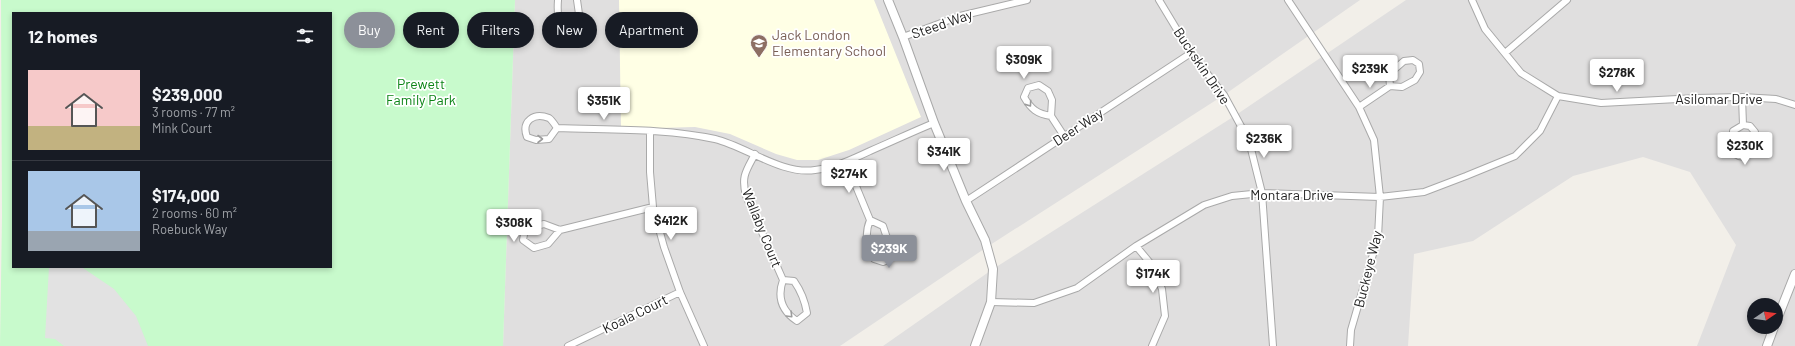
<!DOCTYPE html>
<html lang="en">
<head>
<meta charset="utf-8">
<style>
  body { margin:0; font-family:Barlow,sans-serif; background:#20242c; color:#f1f3f6; height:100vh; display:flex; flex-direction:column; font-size:15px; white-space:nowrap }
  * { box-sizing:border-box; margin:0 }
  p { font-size:13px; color:#9ea1a6 }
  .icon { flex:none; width:22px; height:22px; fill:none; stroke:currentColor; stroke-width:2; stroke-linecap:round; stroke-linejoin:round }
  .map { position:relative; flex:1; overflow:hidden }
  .sheet { position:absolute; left:12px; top:12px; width:320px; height:256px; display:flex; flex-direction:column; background:#171b24; border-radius:0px; box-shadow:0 2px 6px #0003 }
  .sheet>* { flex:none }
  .top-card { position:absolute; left:344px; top:12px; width:380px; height:36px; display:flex; gap:8px }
  .needle { width:26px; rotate:77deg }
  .controls { position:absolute; left:1747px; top:298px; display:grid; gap:8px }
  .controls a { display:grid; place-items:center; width:36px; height:36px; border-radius:50%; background:#171b24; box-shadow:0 2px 6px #0003; font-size:20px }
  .price { position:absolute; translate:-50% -34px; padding:0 9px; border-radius:4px; background:#fff; color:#222; font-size:13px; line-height:26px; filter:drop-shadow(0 1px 2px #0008) }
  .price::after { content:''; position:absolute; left:50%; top:24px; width:12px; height:9px; margin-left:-6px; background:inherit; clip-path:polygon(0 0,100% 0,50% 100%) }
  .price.current { background:#8c9099; color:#fff }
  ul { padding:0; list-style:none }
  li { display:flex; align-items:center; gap:12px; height:100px; padding:0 16px }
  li+li { border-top:1px solid #363941 }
  li span { display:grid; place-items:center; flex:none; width:112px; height:80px; border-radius:0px; color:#555 }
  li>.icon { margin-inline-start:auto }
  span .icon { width:48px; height:48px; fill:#fffc; stroke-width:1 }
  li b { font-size:17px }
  h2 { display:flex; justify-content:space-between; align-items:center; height:48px; padding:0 16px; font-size:17px }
  .chip { padding:0 14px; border-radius:18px; background:#171b24; box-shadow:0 2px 6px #0003; font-size:14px; line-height:36px }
  .chip.current { background:#8c9099; color:#fff }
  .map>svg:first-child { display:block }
</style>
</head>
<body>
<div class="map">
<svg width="1795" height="346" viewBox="0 0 1795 346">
  <rect width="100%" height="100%" fill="#f2efe9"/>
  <path fill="#e0dfdf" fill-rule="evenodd" d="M515 0H1360L1224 95 987 247 840 346H503Z
    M1406 0H1795V346H1697L1736 245 1690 172 1643 157 1573 176 1473 241 1414 254 1408 346H883L993 269 1233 117ZM1754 305H1776V327H1754Z"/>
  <path fill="#ffffe5" d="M619 0H874L921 117 849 150 818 160H797L776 154 730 134 695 127 621 129Z"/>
  <path fill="#c8facc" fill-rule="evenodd" d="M1 0H515L503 346H0L2 217ZM13 13H331V267H13Z"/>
  <path fill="#e2e2e2" d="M49 267 83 268 114 289 136 316 148 346H64L55 339 45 338Z"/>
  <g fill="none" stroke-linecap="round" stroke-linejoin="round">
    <g stroke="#a9a9a9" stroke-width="8">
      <path id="minor" d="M558 0C557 13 558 23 565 34L572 35 578 31 580 21 577 0
        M1159 0 1191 53 1224 95 1249 141 1262 193 1273 346
        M1288 0 1359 107 1374 140 1380 197 1378 237 1351 330 1350 346
        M1472 0 1485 29 1521 73 1558 96 1601 103 1697 98 1742 97 1776 99 1795 105
        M903 37 960 16 1027 0
        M1505 53 1567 0
        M1742 97 1743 125
        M1359 107 1390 86 1402 87 1415 80 1420 72 1419 64 1413 60 1404 61 1389 74 1390 86
        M1051 116C1037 114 1031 109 1024 97L1028 88 1039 85 1048 91 1052 100 1051 116 1064 136
        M1743 125 1750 126 1755 132 1754 150C1749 156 1738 161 1733 150 1731 146 1733 137 1733 131Z
        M557 128 549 139 536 140 527 137C521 121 534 112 549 118 552 120 555 125 557 128 607 130 666 128 715 139 747 147 782 175 815 170 834 168 853 159 870 151 891 142 912 132 934 123
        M650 132V172L653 207 664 247 680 292 704 346
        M755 154C746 171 741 176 746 196L783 280C777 297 782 311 797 321L807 313C805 301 801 291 794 281L783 280
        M846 162 870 220C864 235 867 245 874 259L883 262 888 260 891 250 883 226 870 220
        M966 201 1191 53
        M560 230 548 244 534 248 523 240 525 229 544 224 560 230 653 207
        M1136 246 1151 264 1162 289 1165 316 1152 346
        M991 302 1034 303 1077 288 1136 246 1204 205 1232 196 1262 193 1380 197 1424 192 1466 176 1515 156 1540 131 1558 96
        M568 346 680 292"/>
    </g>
    <g stroke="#a9a9a9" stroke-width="10">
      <path id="tertiary" d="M888 0 903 37 934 123 966 201 985 240 993 269 991 302 975 346
        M1776 322 1795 274
        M1767 346 1774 327"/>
    </g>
    <use href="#minor" stroke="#fff" stroke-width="6"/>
    <use href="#tertiary" stroke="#fff" stroke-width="8"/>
  </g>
  <defs><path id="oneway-chevron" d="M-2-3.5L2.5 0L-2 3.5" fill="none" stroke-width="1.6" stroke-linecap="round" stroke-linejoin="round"/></defs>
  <g stroke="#9c9c9c">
    <use href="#oneway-chevron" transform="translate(1029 104) rotate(55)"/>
    <use href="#oneway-chevron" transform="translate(540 139)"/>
    <use href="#oneway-chevron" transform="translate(790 315) rotate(45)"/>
  </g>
  <defs>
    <g id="school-pin" transform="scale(0.9)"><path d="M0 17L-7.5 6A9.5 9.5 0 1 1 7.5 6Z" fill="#8d6e63" stroke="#fff"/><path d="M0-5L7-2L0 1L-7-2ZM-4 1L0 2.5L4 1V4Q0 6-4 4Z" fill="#fff"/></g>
  </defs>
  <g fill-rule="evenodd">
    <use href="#school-pin" x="759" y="43"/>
  </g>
  <g text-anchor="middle" stroke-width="3.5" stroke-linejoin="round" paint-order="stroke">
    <g font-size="14" fill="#222" stroke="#fff">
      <text transform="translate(942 24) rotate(-19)" y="5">Steed Way</text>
      <text transform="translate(1202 66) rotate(56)" y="5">Buckskin Drive</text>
      <text x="1719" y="104">Asilomar Drive</text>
      <text transform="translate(1078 127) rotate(-33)" y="5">Deer Way</text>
      <text x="1292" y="200">Montara Drive</text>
      <text transform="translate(762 228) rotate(68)" y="5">Wallaby Court</text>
      <text transform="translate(1368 269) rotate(-76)" y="5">Buckeye Way</text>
      <text transform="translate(635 314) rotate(-26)" y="5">Koala Court</text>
    </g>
    <g font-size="14" fill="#785e54" stroke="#fff" text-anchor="start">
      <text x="772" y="40">Jack London<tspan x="772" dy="16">Elementary School</tspan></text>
    </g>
    <g font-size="14" fill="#0c8416" stroke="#fff">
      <text x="421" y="89">Prewett<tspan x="421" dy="16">Family Park</tspan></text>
    </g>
  </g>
</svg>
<div class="controls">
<a><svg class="needle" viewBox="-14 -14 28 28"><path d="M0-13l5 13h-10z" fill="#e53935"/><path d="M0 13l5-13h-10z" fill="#9ea1a6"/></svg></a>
</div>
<b class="price" style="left:1024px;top:80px">$309K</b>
<b class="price" style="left:1370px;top:89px">$239K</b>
<b class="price" style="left:1617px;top:93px">$278K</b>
<b class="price" style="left:604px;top:121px">$351K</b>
<b class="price" style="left:1264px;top:159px">$236K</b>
<b class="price" style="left:1745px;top:166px">$230K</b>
<b class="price" style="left:944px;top:172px">$341K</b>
<b class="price" style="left:849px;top:194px">$274K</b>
<b class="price" style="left:671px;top:241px">$412K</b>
<b class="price" style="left:514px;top:243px">$308K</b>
<b class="price current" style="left:889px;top:269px">$239K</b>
<b class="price" style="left:1153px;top:294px">$174K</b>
<div class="top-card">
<a class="chip current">Buy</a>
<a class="chip">Rent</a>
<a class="chip">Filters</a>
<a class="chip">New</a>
<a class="chip">Apartment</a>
</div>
<section class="sheet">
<h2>12 homes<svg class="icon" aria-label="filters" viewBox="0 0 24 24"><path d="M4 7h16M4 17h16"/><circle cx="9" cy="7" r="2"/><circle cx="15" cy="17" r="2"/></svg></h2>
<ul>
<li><span style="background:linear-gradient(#f6c9c9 70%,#c2b280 0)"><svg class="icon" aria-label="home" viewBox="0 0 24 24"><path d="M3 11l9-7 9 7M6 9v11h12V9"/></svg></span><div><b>$239,000</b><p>3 rooms · 77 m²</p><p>Mink Court</p></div></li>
<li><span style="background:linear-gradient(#a9c7e8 75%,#9aa5b1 0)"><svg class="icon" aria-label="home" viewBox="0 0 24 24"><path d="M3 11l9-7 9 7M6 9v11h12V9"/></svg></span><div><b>$174,000</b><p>2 rooms · 60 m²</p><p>Roebuck Way</p></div></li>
</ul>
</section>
</div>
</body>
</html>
